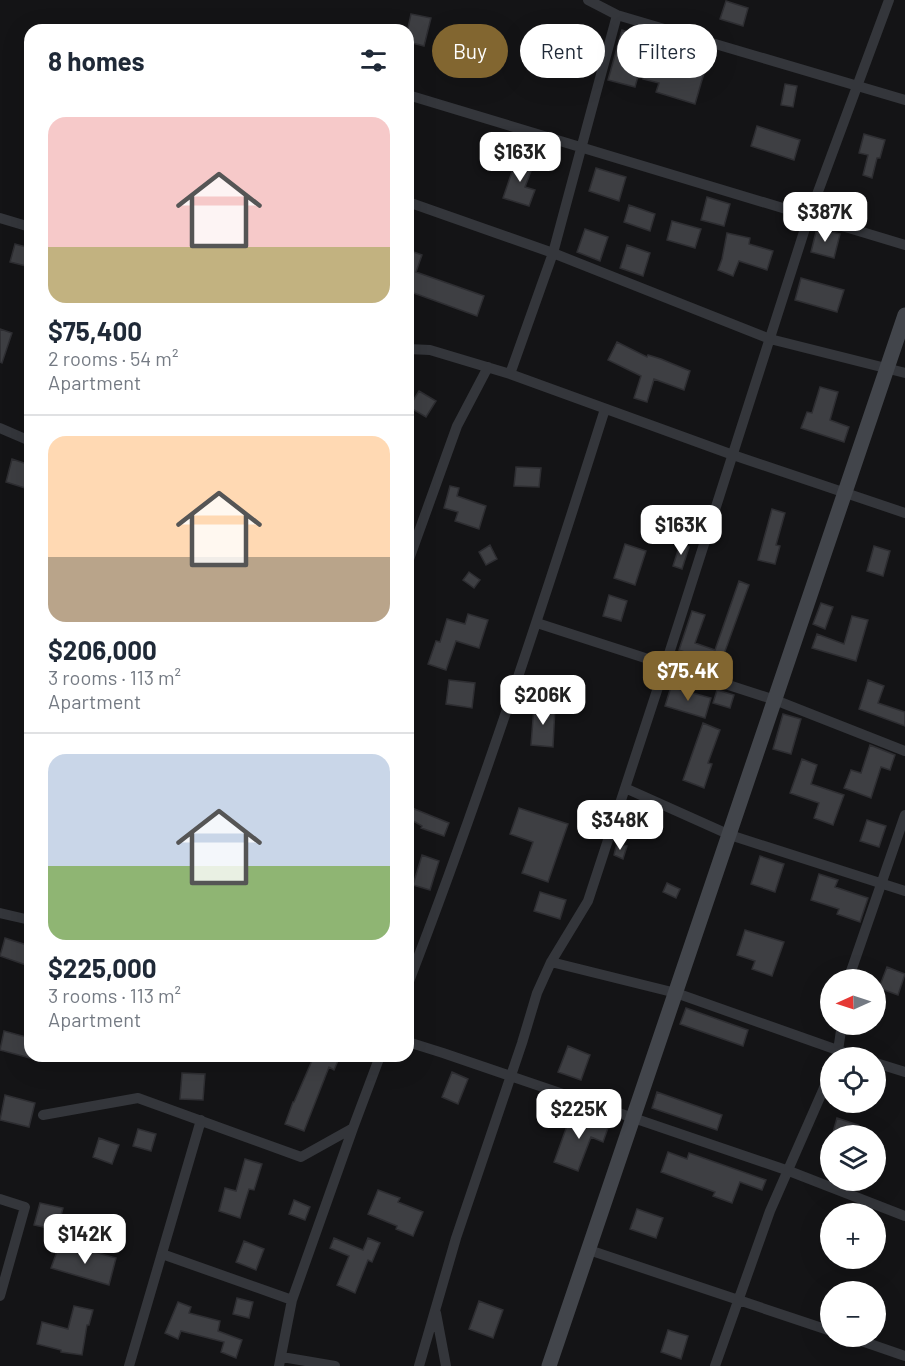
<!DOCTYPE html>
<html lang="en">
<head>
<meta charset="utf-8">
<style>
  body { margin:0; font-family:Barlow,sans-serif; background:#f2f2f3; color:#1f2937; height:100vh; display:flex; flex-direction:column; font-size:22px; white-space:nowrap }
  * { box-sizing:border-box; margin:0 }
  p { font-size:20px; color:#747a83 }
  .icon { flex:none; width:33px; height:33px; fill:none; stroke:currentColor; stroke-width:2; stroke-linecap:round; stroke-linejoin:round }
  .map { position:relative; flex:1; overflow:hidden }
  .details { position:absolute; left:24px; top:24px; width:390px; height:1038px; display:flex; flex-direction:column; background:#fff; border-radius:18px; box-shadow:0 6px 24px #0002 }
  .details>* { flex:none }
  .top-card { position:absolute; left:432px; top:24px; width:382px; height:54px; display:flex; gap:12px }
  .needle { width:39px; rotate:267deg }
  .buttons { position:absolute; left:820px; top:969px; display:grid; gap:12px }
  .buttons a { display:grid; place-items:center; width:66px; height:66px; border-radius:50%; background:#fff; box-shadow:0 6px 24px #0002; font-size:30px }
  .price { position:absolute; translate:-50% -51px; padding:0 14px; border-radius:12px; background:#fff; color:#222; font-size:20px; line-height:39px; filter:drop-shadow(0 2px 3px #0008) }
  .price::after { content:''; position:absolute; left:50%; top:36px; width:18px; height:14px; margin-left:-9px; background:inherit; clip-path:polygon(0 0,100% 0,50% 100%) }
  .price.on { background:#826630; color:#fff }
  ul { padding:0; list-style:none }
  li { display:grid; align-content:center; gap:12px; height:318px; padding:0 24px }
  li+li { border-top:2px solid #e0e1e3 }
  li span { display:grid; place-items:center; height:186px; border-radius:18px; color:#555 }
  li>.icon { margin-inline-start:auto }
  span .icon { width:108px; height:108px; fill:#fffc; stroke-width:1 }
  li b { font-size:26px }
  h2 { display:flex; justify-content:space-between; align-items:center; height:72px; padding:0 24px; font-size:26px }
  .tag { padding:0 21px; border-radius:27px; background:#fff; box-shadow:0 6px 24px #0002; font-size:21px; line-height:54px }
  .tag.on { background:#826630; color:#fff }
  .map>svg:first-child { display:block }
</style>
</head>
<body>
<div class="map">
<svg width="905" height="1366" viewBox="0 0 905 1366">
  <rect width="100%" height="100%" fill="#141416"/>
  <path fill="#3e3f43" stroke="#2e2e32" stroke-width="1.5" d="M726 1 748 8 743 26 720 19Z
    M411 14 431 18 424 46 408 42V28Z
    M622 30 636 35 624 65 640 69 635 87 608 80Z
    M549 40 580 48 582 40 595 44 586 76 573 73 574 69 544 60Z
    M694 51 709 56 695 104 656 92 659 83 643 79 650 58 665 63 668 52 691 59Z
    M785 84 797 86 793 107 781 105Z
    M757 126 800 140 794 160 751 146Z
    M864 134 885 140 880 158H877L872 178 863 175 868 155 859 153Z
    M517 157 534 163 525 187 535 190 529 206 503 198Z
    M596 168 626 177 619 201 589 191Z
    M707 197 730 204 724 226 701 220Z
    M629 205 655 214 650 231 624 222Z
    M672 221 701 229 695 248 667 240Z
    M817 228 840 234 834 258 811 252Z
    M585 229 608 237 600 261 577 252Z
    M727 233 750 238 749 244 773 251 767 270 739 261 733 276 718 270 722 259Z
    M15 244 30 248V267L10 262Z
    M627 245 650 253 643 276 620 268Z
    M408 250 422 255 416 272 484 296 477 316 408 291Z
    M801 278 844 290 837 312 795 300Z
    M0 329 12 333 2 363 0 362Z
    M617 342 647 357 648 355 661 359 690 371 684 390 654 379 647 402 634 398 641 376 608 360Z
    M820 387 838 392 830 420 849 427 844 442 801 428 807 412 812 413Z
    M419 391 436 401 426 417 409 407Z
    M12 459 30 465 28 489 6 482Z
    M516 467 541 468 539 487 514 486Z
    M450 486 459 488 457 496 486 506 479 529 455 521 458 512 444 508Z
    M772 509 785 513 776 545 780 546 775 564 758 560Z
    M625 544 646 551 635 585 614 578Z
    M680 544 689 547 682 569 673 566Z
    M490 545 497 559 486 565 479 552Z
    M874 546 890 551 883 576 867 571Z
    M469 572 480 580 474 588 463 580Z
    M739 581 749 585 720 665 679 650 692 611 705 615 695 643 715 650Z
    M609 595 627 601 621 621 603 616Z
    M821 603 833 607 825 629 813 624Z
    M468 614 488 620 479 648 456 641 446 670 428 664 436 641 440 642 447 619 465 624Z
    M852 616 868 620 856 661 812 648 817 634 844 644Z
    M449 680 475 683 472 708 446 704Z
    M868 680 884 686 878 703 905 712V726L859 709Z
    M671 687 711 698 705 718 665 706Z
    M717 690 734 695 730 708 713 703Z
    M534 706 555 707 553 747 531 745Z
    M783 714 801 719 791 754 773 749Z
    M703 723 720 730 708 763 712 764 704 788 683 780Z
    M870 745 895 755 890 770 881 767 871 798 844 788 851 770 861 773Z
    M802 759 817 765 811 784 844 795 833 825 814 818 819 803 790 793Z
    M412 808 449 823 444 836 421 828 422 826 408 818Z
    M519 808 568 824 548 882 522 873 533 842 510 834Z
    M867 820 886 826 879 847 860 841Z
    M617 843 627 846 623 859 614 855Z
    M422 855 439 861 430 890 413 885Z
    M760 856 784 864 775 892 751 884Z
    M819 874 838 880 835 887 868 898 860 922 837 914 839 909 811 900Z
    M667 883 680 889 676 898 663 892Z
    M540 892 566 900 560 919 534 911Z
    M745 930 784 942 772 976 752 969 755 961 737 955Z
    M5 938 30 946 26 965 0 956Z
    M887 967 905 974 898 995 879 988Z
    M686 1008 748 1030 743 1046 680 1024Z
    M4 1031 30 1038V1058L0 1050Z
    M568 1046 590 1055 581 1080 558 1072Z
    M314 1056H340L334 1070 329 1067 304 1131 285 1124 293 1102H294Z
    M452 1072 468 1079 458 1104 442 1097Z
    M182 1073 205 1074 203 1100 180 1099Z
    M657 1092 722 1115 717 1130 652 1108Z
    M5 1095 35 1103 29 1127 0 1120Z
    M572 1112 609 1125 603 1142 591 1137 578 1171 554 1162Z
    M837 1118 858 1125 855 1136H832Z
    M138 1129 156 1134 151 1151 133 1146Z
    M99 1138 119 1145 112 1164 93 1157Z
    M668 1152 687 1159 689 1153 766 1180 762 1190 740 1182 732 1203 713 1196 715 1192 661 1172Z
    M245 1159 262 1164 254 1190 249 1189 240 1218 219 1211 225 1188 236 1191Z
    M378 1190 400 1198 398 1202 423 1212 413 1236 396 1229 397 1226 368 1214Z
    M294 1200 310 1207 305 1220 289 1214Z
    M40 1203 63 1208 57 1230 34 1225Z
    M637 1209 663 1218 656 1238 630 1229Z
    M334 1238 363 1250 368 1238 380 1243 372 1262 368 1260 355 1293 337 1285 349 1256 330 1248Z
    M244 1241 264 1249 256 1270 236 1262Z
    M59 1246 89 1257 91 1251 116 1258 109 1285 51 1268Z
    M237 1298 253 1302 249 1318 233 1314Z
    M479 1301 503 1310 493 1338 469 1329Z
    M178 1302 191 1307 189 1313 220 1321 218 1331 242 1340 236 1358 221 1352 224 1342 181 1331 178 1339 165 1333Z
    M74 1306 93 1310 89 1325H87L82 1355 61 1352V1350L37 1344 42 1322 68 1329Z
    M668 1330 688 1336 681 1359 661 1352Z"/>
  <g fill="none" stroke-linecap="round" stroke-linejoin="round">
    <path stroke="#34363b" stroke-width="10" d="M588 0 617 15 905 100
      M408 95 905 245
      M408 202 553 253 770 339 905 373
      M0 218 30 227
      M408 349 430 350 510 374 733 455 905 513
      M510 374 553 253 617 15
      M0 428 30 441
      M408 562 457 426 488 367
      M537 623 775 700 905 751
      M625 788 730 835 905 891
      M0 913 30 920
      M551 962 676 993 860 1058
      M848 980 905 815
      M408 984C481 794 544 602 605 409
      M408 1042 443 1053 789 1171 905 1216
      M837 1057 842 1024
      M876 1063 905 1072
      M43 1115 138 1098 301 1157 353 1128 380 1056
      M0 1199 25 1207 0 1296
      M589 1250 831 1331
      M162 1254 292 1300
      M436 1313 446 1366
      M847 1336 905 1356
      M282 1357 335 1366
      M129 1366 201 1120
      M279 1366 292 1300 353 1128
      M419 1366 456 1238 522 1043 537 993 551 962 588 901 666 663 809 216 889 0
      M715 1366 770 1211 831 1072"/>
    <path stroke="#42454b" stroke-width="15" d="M549 1366 905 315"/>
  </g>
</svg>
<div class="buttons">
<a><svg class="needle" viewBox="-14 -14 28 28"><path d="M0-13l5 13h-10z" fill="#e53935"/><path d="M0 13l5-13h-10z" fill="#747a83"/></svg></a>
<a><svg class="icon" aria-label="locate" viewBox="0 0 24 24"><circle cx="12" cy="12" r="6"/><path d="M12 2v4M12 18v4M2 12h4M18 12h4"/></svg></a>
<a><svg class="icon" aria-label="layers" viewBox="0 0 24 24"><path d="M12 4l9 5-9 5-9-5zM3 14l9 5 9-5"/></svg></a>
<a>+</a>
<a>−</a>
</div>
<b class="price" style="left:520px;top:183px">$163K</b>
<b class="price" style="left:825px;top:243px">$387K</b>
<b class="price" style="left:681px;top:556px">$163K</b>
<b class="price on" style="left:688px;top:702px">$75.4K</b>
<b class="price" style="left:543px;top:726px">$206K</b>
<b class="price" style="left:620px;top:851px">$348K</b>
<b class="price" style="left:579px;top:1140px">$225K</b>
<b class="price" style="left:85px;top:1265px">$142K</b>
<div class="top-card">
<a class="tag on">Buy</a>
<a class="tag">Rent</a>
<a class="tag">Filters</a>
</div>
<section class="details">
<h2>8 homes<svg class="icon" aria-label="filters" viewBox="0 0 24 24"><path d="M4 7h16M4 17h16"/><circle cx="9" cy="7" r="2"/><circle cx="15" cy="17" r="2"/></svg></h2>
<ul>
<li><span style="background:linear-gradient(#f6c9c9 70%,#c2b280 0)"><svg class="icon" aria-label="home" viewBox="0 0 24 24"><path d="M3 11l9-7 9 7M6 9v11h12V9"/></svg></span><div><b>$75,400</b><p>2 rooms · 54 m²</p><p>Apartment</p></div></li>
<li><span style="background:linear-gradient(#ffd9b3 65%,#b9a48a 0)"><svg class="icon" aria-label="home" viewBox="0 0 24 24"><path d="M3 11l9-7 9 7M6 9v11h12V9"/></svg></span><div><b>$206,000</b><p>3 rooms · 113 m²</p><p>Apartment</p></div></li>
<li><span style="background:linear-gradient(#c9d6e8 60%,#8fb573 0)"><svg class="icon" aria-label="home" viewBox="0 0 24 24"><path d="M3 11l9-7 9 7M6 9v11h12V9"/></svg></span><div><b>$225,000</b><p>3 rooms · 113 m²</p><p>Apartment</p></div></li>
</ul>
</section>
</div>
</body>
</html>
